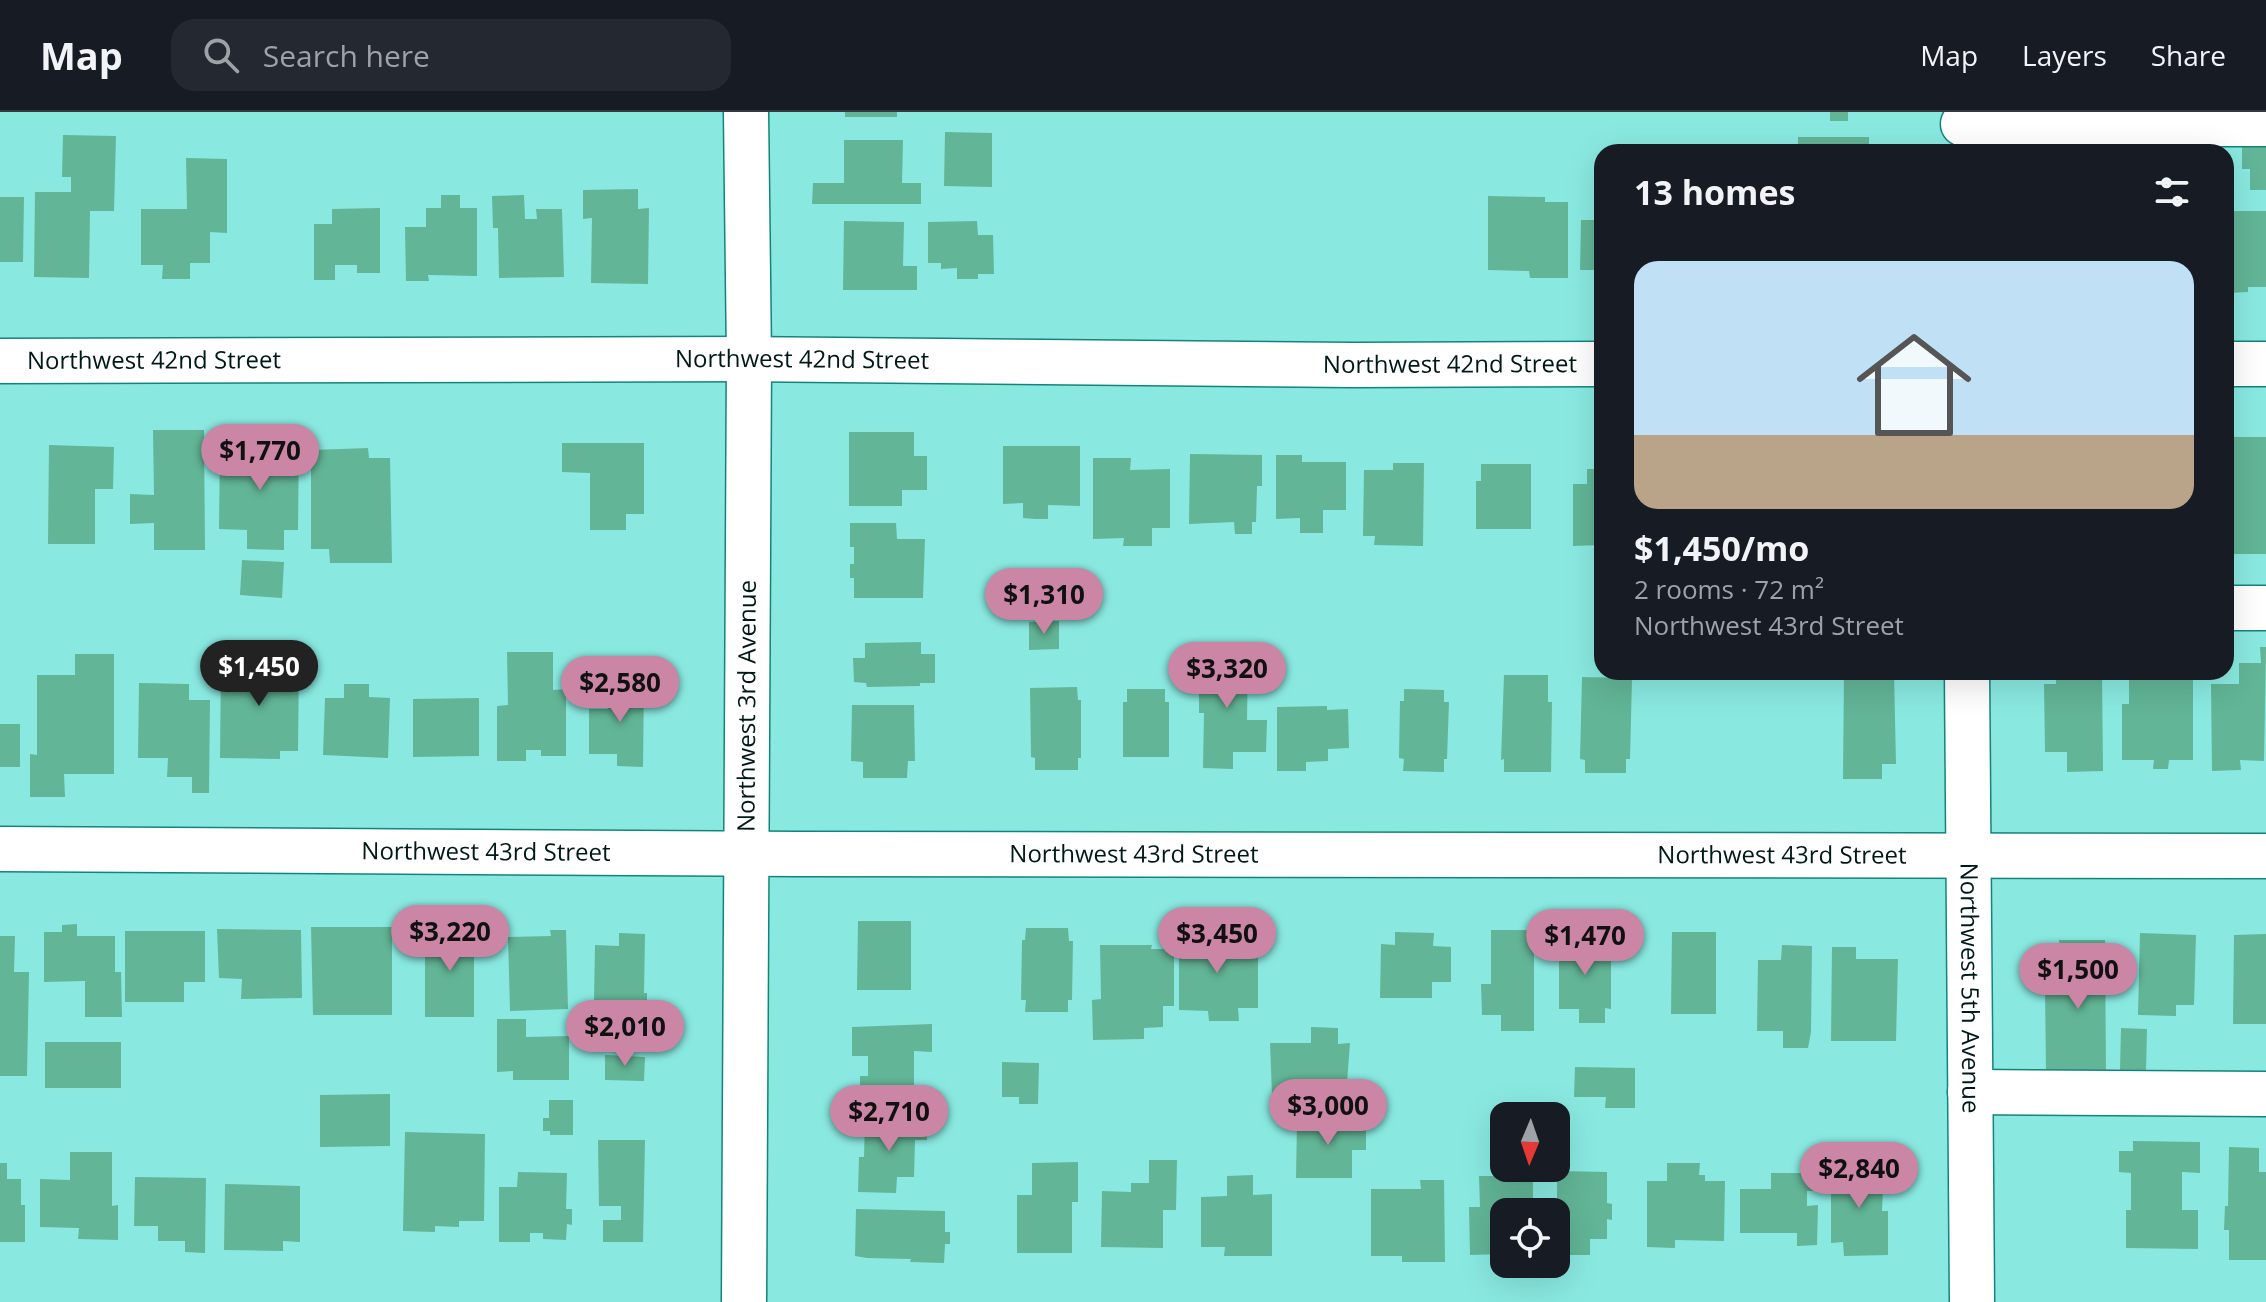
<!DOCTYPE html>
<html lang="en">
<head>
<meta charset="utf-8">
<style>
  body { margin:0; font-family:"Open Sans",sans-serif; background:#242831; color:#f1f3f6; height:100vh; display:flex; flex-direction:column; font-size:30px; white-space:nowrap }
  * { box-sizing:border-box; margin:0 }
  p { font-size:26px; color:#9ea1a6 }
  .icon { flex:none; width:44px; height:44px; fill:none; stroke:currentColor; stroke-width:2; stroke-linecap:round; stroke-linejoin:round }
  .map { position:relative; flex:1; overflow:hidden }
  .sheet { position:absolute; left:1594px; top:32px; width:640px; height:536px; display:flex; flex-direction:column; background:#171b24; border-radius:24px; box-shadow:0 8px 32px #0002 }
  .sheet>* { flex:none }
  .needle { width:52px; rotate:182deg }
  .buttons { position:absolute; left:1490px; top:990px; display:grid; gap:16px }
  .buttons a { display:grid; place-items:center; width:80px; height:80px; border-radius:16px; background:#171b24; box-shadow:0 8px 32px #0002; font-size:40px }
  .price { position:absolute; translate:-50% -68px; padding:0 18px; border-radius:28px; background:#cc86a5; color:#111; font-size:26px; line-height:52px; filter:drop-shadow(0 2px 4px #0008) }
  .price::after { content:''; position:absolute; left:50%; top:48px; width:24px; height:18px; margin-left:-12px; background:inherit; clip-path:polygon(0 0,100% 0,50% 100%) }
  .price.selected { background:#222; color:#fff }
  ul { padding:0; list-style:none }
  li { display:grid; align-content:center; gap:16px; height:424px; padding:0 40px }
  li+li { border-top:2px solid #363941 }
  li span { display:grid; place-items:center; height:248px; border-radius:24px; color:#555 }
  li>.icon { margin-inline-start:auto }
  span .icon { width:144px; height:144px; fill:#fffc; stroke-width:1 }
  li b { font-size:34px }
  h2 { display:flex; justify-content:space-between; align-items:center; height:96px; padding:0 40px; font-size:34px }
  header { display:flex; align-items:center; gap:48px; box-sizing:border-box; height:112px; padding:0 40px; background:#171b24; border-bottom:2px solid #363941 }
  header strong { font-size:38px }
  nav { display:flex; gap:44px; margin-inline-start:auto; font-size:28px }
  .search { width:560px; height:72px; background:#242831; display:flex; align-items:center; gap:20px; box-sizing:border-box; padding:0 28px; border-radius:24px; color:#9ea1a6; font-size:30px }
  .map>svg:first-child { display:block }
</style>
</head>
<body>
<header>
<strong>Map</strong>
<div class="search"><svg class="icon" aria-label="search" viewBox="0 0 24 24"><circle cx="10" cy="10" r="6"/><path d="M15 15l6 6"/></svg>Search here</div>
<nav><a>Map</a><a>Layers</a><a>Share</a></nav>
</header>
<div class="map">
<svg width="2266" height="1190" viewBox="0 0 2266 1190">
  <rect width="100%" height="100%" fill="#89e9e1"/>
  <path fill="#62b597" d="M845 0H897V5H845Z
    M1830 0H1848V9H1830Z
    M945 20 992 21V75L944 74Z
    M63 23 116 24 114 99H90L89 166 34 165 35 80H71V65H62Z
    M1798 25H1869V40H1798Z
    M844 28H903L902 71H921V92H812L813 71H844Z
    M2242 30H2266V78H2250V57H2242Z
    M186 46 227 47V121L210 120V151H190V167H162L163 153H141V97H187Z
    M638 77V97L649 96 648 172 591 171 592 106 583 107V78Z
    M441 83H460V96H477V164L428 163 429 169H406L405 115H426V96H441Z
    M524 83 525 107H537L536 97H562L564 165 499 166 498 116H493L492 84Z
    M1488 84 1545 85V90H1568V166H1530L1529 159 1488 158Z
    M0 85H24L23 150H0Z
    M380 96V161H357V153H335V168H314V112H332V97Z
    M2226 99H2266V175H2248V180L2226 181Z
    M1581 108H1602V158H1580Z
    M844 109 904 110 903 154H917V178H843Z
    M977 109 978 123H993L994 162H978V167H957V156L941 157V151H928V110Z
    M153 318H204L205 438H154V411L130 412V382L154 383Z
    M849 320H914V344H927V378H902V394H849Z
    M2229 325H2266V442H2229Z
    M262 329H299L298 418H284V438L247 437V418L219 417 220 334 263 335Z
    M562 331H644V402H626V418H590V361L562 360Z
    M49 333 114 335 113 377H95V432H48Z
    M1003 334H1080V394L1048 393V407H1036L1023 406V391L1003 392Z
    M368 336 369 346H390L392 451H330L329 437H311V338Z
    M1190 342 1262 343V374H1257L1256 410H1252V422H1235L1234 410 1189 412Z
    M1276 343H1302V350H1346V398H1323V421H1300V406L1276 407Z
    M1093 346H1131L1130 358 1170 357V416H1152V434H1123L1124 426 1093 427Z
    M1393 351H1424L1423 434 1374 433 1375 424H1363L1364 358H1393Z
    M1481 352H1531V417H1476V369H1481Z
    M1587 357H1602V433L1573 434V372H1587Z
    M850 411H896L897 427H925L923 486H854V466H850V452H854V435H850Z
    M242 448 284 450 282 486 240 483Z
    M1059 509V537L1029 538V510Z
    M921 530V542H935V571H920V574L867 575 866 571 854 570 853 546H865V531Z
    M2260 535H2266L2264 649 2240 648 2241 658 2212 659 2211 572H2239V551H2261Z
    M507 540H553V578L566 577V644H541V638H526V649H497V594L508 593Z
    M1199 541H1248L1247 608H1267L1266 640H1233V657L1203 656 1204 601H1199Z
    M75 542H114V662H64L65 685H30V642L37 643V563H75Z
    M221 547 299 548 298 639H280V647L220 646Z
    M1844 560H1894L1896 652H1882V667H1843Z
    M2056 560H2102L2103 659 2067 660V640H2045L2044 572H2056Z
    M2165 560H2193V648H2169L2168 657H2153L2154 648H2122V592H2129V562L2165 563Z
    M1504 563H1548V590H1552L1551 660H1504V647L1501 648Z
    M1582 565 1632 566 1630 647H1626V661H1585V648L1580 647Z
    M608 569H644L643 655 617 654V642H589V597H608Z
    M139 571 189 572V588H210L209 681H192V665H167L168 646H138Z
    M344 572H369V585L390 586 388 646 323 643 325 586H344Z
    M1077 575 1078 588H1081V646H1078V658H1035V646L1031 645 1030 576Z
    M1127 577H1165V590H1169V645H1123V590H1127Z
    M1404 577 1444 578V590H1449L1447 647H1444V660L1403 659 1404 647 1399 646 1400 589H1404Z
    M479 586V644L413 645V587Z
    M852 593H914L915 649H908L907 666H863V650L851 649Z
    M1327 594V598L1348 597 1349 636 1328 637V649L1306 650V659H1277V595Z
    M0 612H20V655H0Z
    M858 809H911V878H857Z
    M77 812V824H115V860H121L122 905H85V869L44 870V820H62V813Z
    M439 814H474V905H425V828H439Z
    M311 815H392V903H313Z
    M1026 816H1068L1069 829H1073L1072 888H1068V900H1025L1026 888H1021L1022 828H1025Z
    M217 817 301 818 302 886 241 887 242 867 219 866Z
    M550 818H566L568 897 510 899 508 825 551 824Z
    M1179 818H1217V828H1238V832H1258V896H1238L1239 909H1209L1208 899 1179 898Z
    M1491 818H1531V832H1534V919H1501V903H1482L1481 872H1491Z
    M125 819H205V870H184V890H125Z
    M1395 820 1434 821 1433 834 1451 835V870H1432V886H1380L1381 832 1395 833Z
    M1571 820H1596V837H1611V897L1605 896V911H1579V897H1559V827H1571Z
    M1672 820H1716V902H1671Z
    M619 821 645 822 644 881H647V910L609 908V890L594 889 595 833 619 834Z
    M2140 821 2196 823 2194 893H2176V904L2138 903Z
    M2266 822V912H2233L2234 823Z
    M0 824H15L14 860H29L27 964H0Z
    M2059 828H2105L2106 962H2046L2045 874H2060Z
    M1100 833H1152L1151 837H1174V894H1163V915L1144 916V927L1093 928 1092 888 1101 887Z
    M1782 833 1812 834 1811 920 1808 936H1783V919H1757L1758 848H1781Z
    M1832 835H1856V847H1898L1896 929H1831Z
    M497 907H526V925L569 924V968H513V959L497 960Z
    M932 912V940L914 939V985H860V964H868V944H852V915Z
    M1311 915 1338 916V932L1350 931 1346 984 1332 983V990H1300V984L1272 983 1270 931H1311Z
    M2121 916 2147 917 2146 959 2120 958Z
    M45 930H121V976H45Z
    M605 943 645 945 644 969 605 968Z
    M1002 950 1039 951 1038 992H1019V985H1002Z
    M1575 955 1635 956V996H1605L1606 985H1574Z
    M390 982V1034L320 1035V983Z
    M549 988H573V1023H550V1019H543V1006H549Z
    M1313 1001H1330V1010L1366 1011V1038H1352V1066H1296L1297 1010 1313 1011Z
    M865 1007 927 1008V1028H915L914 1065H897L896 1081 858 1080 859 1045H864Z
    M405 1020 485 1022 484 1109H459V1115L435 1114V1120L403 1119Z
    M598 1028H645L643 1130H603V1108H621V1094H599Z
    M2133 1029 2200 1030V1061L2182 1060V1098H2198V1137L2126 1136V1098H2131V1061L2119 1060V1039H2133Z
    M2229 1035 2259 1036V1060H2266V1148H2229V1118H2224L2225 1094H2228Z
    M70 1040H112V1094L118 1093V1128L78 1127 79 1116 40 1115V1067L70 1068Z
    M1149 1048H1177L1176 1098H1163V1136L1101 1135 1102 1079 1131 1080V1071H1149Z
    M1078 1050V1090H1072V1141H1017V1083H1032V1051Z
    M0 1051H7V1067H21V1093H25V1130H0Z
    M1667 1051H1700L1699 1063H1705V1069H1725L1724 1129 1675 1128V1136L1647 1135V1069H1667Z
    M1861 1052V1058L1887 1059 1888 1077 1883 1076 1882 1099H1888V1143L1844 1144 1843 1130 1831 1131V1053Z
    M1557 1059 1607 1060V1091L1612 1092V1108L1607 1107V1127H1590V1143H1557Z
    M518 1060 567 1061 566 1097H572V1113L567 1112 566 1128 543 1127V1121H530V1130H499V1075H517Z
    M1771 1061H1814V1079H1807V1094L1818 1093 1817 1133 1797 1134V1121H1740V1077H1771Z
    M1253 1063V1083L1272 1082V1144H1224L1225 1135H1201V1085L1227 1084V1064Z
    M1479 1064H1533V1100H1504V1142L1470 1143 1469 1095H1480Z
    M135 1065 206 1066 205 1141 185 1140V1129H158V1114H134Z
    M1420 1068H1444L1445 1150H1402V1144H1371V1077H1421Z
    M225 1072 300 1074V1130L283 1129V1139L224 1138Z
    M856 1097 945 1099V1120H950V1132H945L944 1151 910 1150 911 1147 867 1146 855 1144Z"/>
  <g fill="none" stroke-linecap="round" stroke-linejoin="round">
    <g stroke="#12847d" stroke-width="47">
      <g id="minor">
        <path d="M1963 12H2266"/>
        <path id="s1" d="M0 249 749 247 1353 253 1602 252"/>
        <path d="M2226 252H2266"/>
        <path d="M2226 496H2266"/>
        <path id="s2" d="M1967 560 1972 1190"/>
        <path id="s3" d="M0 737 797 742 2266 744"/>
        <path d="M1970 980 2266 982"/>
        <path id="s4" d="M744 1190 749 247 746 0"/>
      </g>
    </g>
    <use href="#minor" stroke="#fff" stroke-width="44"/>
  </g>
  <g text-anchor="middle" stroke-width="6" stroke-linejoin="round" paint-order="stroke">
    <g font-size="24" fill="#001917" stroke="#89e9e1">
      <text dy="8" stroke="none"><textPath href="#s1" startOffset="154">Northwest 42nd Street</textPath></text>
      <text dy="8" stroke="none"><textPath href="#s1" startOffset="802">Northwest 42nd Street</textPath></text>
      <text dy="8" stroke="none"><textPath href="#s1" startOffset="1450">Northwest 42nd Street</textPath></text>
      <text dy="8" stroke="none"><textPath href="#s4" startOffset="596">Northwest 3rd Avenue</textPath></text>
      <text dy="8" stroke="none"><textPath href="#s3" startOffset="486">Northwest 43rd Street</textPath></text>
      <text dy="8" stroke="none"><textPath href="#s3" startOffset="1134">Northwest 43rd Street</textPath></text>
      <text dy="8" stroke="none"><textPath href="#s3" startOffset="1782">Northwest 43rd Street</textPath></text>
      <text dy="8" stroke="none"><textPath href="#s2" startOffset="316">Northwest 5th Avenue</textPath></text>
    </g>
  </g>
</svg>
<div class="buttons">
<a><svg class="needle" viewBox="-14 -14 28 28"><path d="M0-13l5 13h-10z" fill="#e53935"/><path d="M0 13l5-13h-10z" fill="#9ea1a6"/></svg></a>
<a><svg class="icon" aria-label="locate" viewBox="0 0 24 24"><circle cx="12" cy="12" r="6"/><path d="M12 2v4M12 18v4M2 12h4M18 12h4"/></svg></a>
</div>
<b class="price" style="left:260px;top:380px">$1,770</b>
<b class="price" style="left:1044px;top:524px">$1,310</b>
<b class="price selected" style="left:259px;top:596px">$1,450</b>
<b class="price" style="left:1227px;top:598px">$3,320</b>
<b class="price" style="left:620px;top:612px">$2,580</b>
<b class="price" style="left:450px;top:861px">$3,220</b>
<b class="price" style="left:1217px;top:863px">$3,450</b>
<b class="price" style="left:1585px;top:865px">$1,470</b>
<b class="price" style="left:2078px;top:899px">$1,500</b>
<b class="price" style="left:625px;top:956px">$2,010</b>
<b class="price" style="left:1328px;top:1035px">$3,000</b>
<b class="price" style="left:889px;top:1041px">$2,710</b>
<b class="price" style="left:1859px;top:1098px">$2,840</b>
<section class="sheet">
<h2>13 homes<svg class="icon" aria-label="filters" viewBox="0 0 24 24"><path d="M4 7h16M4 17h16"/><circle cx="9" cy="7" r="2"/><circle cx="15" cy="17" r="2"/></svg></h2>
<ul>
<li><span style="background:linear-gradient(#bfe0f5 70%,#b9a48a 0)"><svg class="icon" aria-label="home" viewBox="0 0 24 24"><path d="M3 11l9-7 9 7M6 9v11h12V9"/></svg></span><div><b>$1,450/mo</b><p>2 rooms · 72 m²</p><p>Northwest 43rd Street</p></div></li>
</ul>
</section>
</div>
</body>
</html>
